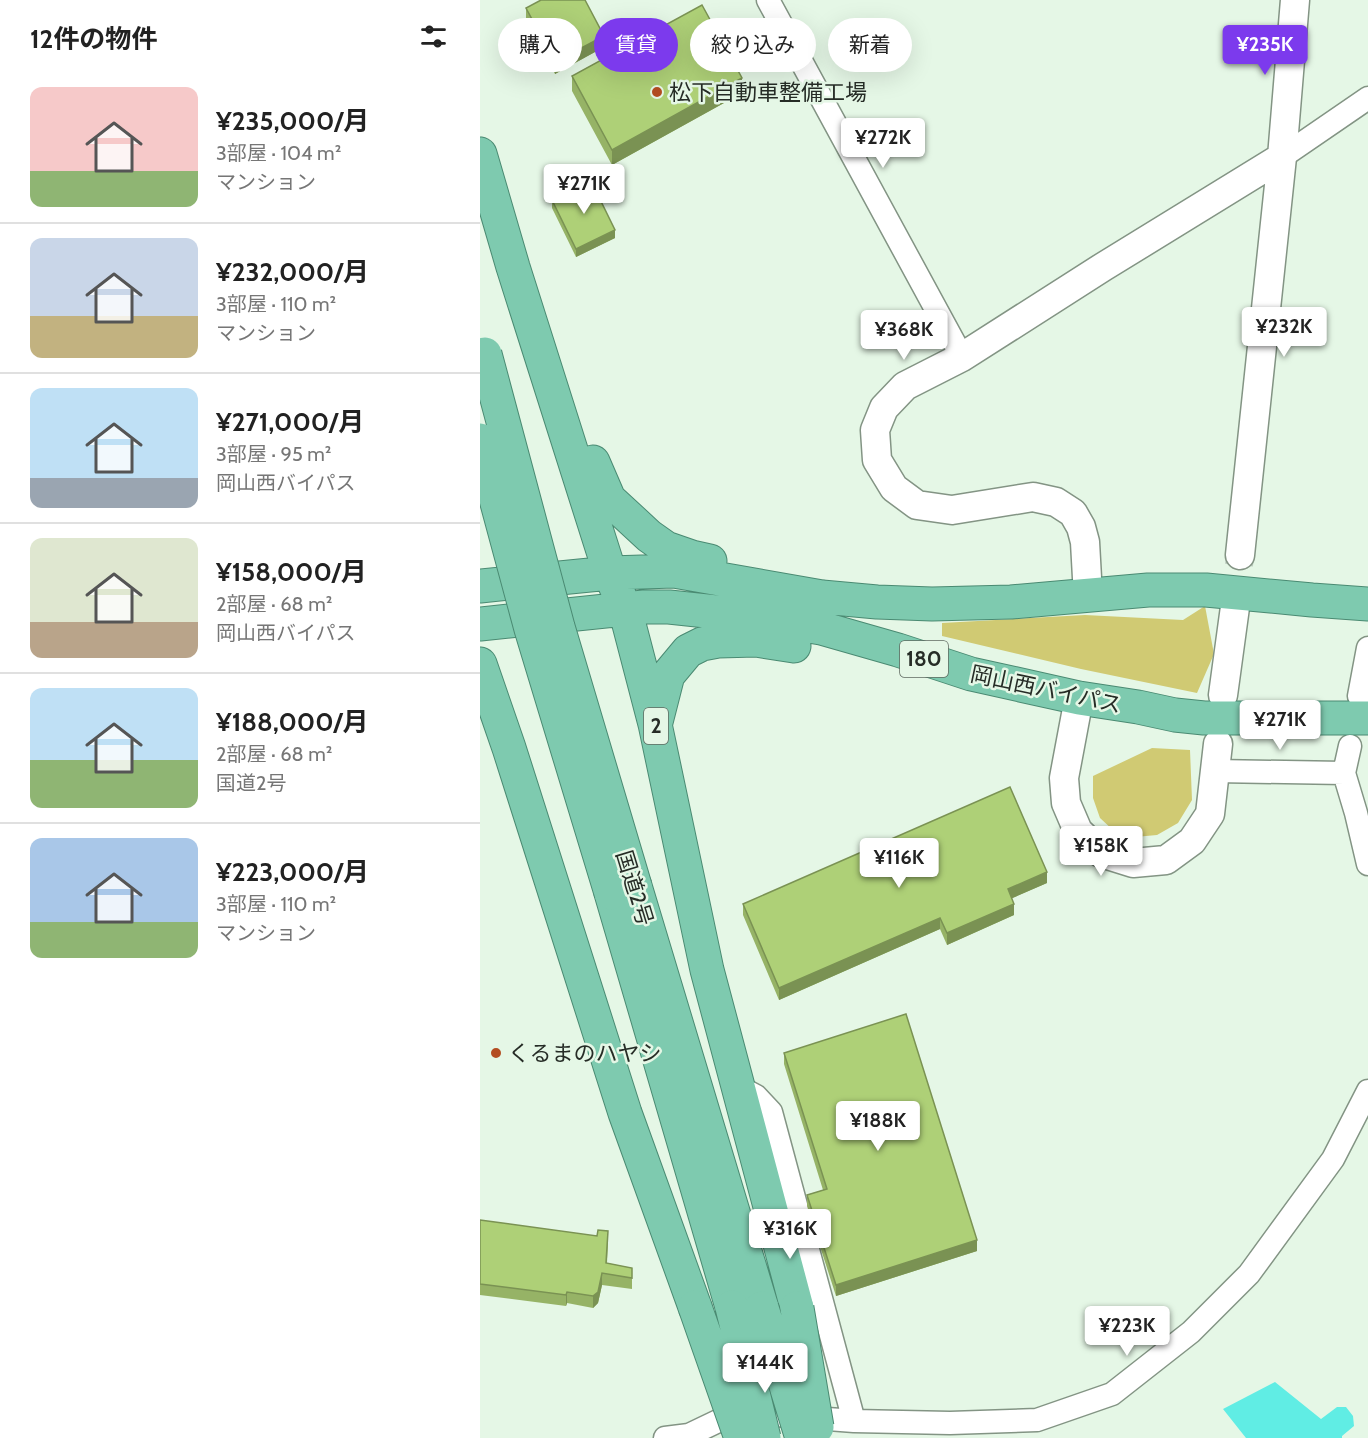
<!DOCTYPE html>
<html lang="ja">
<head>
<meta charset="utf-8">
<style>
  body { margin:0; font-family:Cabin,"Noto Sans JP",sans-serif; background:#f6f6f6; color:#222; height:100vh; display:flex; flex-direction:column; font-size:22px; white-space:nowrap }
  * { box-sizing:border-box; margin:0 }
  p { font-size:20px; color:#767676 }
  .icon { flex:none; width:33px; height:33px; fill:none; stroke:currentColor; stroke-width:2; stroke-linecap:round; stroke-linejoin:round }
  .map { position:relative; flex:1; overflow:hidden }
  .panel { display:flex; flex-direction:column; background:#fff; width:480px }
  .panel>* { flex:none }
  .banner { position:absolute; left:18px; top:18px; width:570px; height:54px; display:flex; gap:12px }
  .price { position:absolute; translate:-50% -51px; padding:0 14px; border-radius:6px; background:#fff; color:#222; font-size:20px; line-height:39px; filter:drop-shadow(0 2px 3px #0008) }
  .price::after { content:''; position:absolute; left:50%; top:36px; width:18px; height:14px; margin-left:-9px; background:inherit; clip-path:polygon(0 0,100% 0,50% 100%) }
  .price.selected { background:#7c3aed; color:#fff }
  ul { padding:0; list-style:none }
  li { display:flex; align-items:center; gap:18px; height:150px; padding:0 30px }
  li+li { border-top:2px solid #e0e0e0 }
  li span { display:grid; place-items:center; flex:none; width:168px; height:120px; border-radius:12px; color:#555 }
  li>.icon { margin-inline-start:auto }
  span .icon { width:72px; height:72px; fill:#fffc; stroke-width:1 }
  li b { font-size:26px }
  h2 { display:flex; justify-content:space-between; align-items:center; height:72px; padding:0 30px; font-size:26px }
  .chip { padding:0 21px; border-radius:27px; background:#fff; box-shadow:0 6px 24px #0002; font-size:21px; line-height:54px }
  .chip.selected { background:#7c3aed; color:#fff }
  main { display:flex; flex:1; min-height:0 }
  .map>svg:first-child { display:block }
</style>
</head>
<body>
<main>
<section class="panel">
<h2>12件の物件<svg class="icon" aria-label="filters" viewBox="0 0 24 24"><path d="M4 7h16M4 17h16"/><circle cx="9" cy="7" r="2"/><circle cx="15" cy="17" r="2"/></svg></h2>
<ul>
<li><span style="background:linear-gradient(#f6c9c9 70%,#8fb573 0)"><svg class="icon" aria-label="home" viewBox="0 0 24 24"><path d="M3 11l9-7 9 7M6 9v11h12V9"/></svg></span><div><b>¥235,000/月</b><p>3部屋 · 104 m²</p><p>マンション</p></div></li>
<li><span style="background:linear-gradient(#c9d6e8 65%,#c2b280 0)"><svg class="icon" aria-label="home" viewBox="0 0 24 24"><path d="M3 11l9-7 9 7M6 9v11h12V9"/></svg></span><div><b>¥232,000/月</b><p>3部屋 · 110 m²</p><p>マンション</p></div></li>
<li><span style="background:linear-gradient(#bfe0f5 75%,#9aa5b1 0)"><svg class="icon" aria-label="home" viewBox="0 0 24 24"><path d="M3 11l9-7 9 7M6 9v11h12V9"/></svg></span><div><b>¥271,000/月</b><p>3部屋 · 95 m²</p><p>岡山西バイパス</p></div></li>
<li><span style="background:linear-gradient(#dfe7d0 70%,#b9a48a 0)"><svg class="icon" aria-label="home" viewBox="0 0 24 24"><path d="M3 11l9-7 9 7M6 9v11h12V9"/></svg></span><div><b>¥158,000/月</b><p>2部屋 · 68 m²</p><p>岡山西バイパス</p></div></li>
<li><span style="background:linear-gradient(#bfe0f5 60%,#8fb573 0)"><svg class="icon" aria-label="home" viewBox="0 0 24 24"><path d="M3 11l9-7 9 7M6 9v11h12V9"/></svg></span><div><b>¥188,000/月</b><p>2部屋 · 68 m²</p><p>国道2号</p></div></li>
<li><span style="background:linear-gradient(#a9c7e8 70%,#8fb573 0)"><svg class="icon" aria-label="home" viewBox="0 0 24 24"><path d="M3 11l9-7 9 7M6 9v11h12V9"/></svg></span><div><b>¥223,000/月</b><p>3部屋 · 110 m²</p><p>マンション</p></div></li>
</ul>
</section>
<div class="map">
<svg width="888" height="1438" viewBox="0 0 888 1438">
  <rect width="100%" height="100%" fill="#e5f7e6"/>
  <path fill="#d0ca73" d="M725 606 734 654 717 693 601 669 462 636V623L605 615 703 620Z
    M672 748 710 750 712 800 698 823 677 835 655 837 634 831 620 818 613 798V776Z"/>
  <path fill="#60ede4" d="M795 1382 841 1419 857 1407H866L873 1416 874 1426 862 1436V1438H766L743 1409Z"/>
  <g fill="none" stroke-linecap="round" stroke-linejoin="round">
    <path stroke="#bfcec0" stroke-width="28" stroke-dasharray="28 14" stroke-linecap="butt" d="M755 607 760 555"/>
    <g stroke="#839484" stroke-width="25">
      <path id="minor" d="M288 0 482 357
        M802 157 888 98
        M879 696 888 648
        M870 746 864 773 876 813 888 864
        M735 771 864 773
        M259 1087 276 1096 291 1112 374 1421
        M185 1438 209 1435 257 1412 374 1421 470 1423 557 1420 632 1394 711 1332 769 1274 853 1159 888 1091"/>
    </g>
    <g stroke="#839484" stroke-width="31">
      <path id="tertiary" d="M760 555 802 157 815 0
        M608 596 605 542 601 527 593 513 576 502 553 497 472 510 437 505 414 488 397 460 395 430 404 408 425 386 482 357 623 267 802 157
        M743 695 755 607
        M599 698 584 778 586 803 598 831 621 853 653 863 686 860 712 841 730 814 738 744"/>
    </g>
    <g stroke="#4a8a72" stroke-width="35">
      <path id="trunk" d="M0 154 33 267 130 573 145 609 175 724 227 970 317 1308
        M113 462 129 499 169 536 186 548 212 557 230 561
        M0 586 130 573 194 571 342 597 397 602 452 604 531 602 668 590H726L832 600 888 604
        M0 624 164 607H189L264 615 341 628 418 650 491 674 599 698 658 707 695 715 724 718H888
        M0 664 29 748 145 1113 215 1307
        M176 722 188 675 208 651 222 644 238 641 276 640 314 646
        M155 886 282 1308
        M131 893 252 1307"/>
    </g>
    <use href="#minor" stroke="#fff" stroke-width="22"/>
    <use href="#tertiary" stroke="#fff" stroke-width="28"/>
    <use href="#trunk" stroke="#7ecaaf" stroke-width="33"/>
    <g stroke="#4a8a72" stroke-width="35" stroke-linecap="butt">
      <path id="trunk-bridge" d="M5 354 78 627 155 886
        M0 440 51 629 131 893
        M215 1307 261 1438
        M252 1307 284 1438
        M282 1308 322 1438
        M317 1308 337 1427"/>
    </g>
    <use href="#trunk-bridge" stroke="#7ecaaf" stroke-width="33"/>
  </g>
  <path fill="#96b366" d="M46 8 124 47 75 74 46 19Z
    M92 76 262 93 132 165 92 91Z
    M72 200 135 238 96 257 72 208Z
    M567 883 532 898 534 915 467 945 460 929 299 1000 263 915V904Z
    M304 1053 497 1251 356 1296 327 1206V1195L343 1190 304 1064Z
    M0 1220 128 1243 127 1263 152 1268V1289L122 1285 118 1303 113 1308 87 1303 86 1306 0 1295Z"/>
  <path fill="#7a9253" d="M124 36V47L75 74V62Z
    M262 78V93L132 165V150Z
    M135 230V238L96 257V249Z
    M567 872V883L528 900V889Z
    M534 904V915L467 945V933Z
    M460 918V929L299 1000V988Z
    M497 1240V1251L356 1296V1285Z
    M122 1273V1285L118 1303 113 1308V1296Z
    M87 1292V1303L86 1306V1295Z"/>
  <path fill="#aed077" stroke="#7a9253" stroke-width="1.5" d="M61 0H105L124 36 75 62 46 8Z
    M222 5 262 78 132 150 92 76Z
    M111 181 135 230 96 249 72 200Z
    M530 787 567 872 528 889 534 904 467 933 460 918 299 988 263 904Z
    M426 1014 497 1240 356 1285 327 1195 347 1189 304 1053Z
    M0 1220 117 1236 118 1230 128 1231 126 1263 152 1268V1278L122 1273 118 1292 113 1296 87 1292 86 1295 0 1284Z"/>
  <g fill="#b34d21" stroke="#e5f7e6" stroke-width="2">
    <circle cx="177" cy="92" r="6"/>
    <circle cx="16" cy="1053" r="6"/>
  </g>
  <g text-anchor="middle" stroke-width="5" stroke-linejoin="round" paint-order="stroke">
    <g fill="#e5f7e6" stroke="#5f6960" stroke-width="1.5">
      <rect x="420" y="641" width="48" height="36" rx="4.5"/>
      <rect x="164" y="708" width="24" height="36" rx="4.5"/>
    </g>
    <g font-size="21" font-weight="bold" fill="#262c26">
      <text x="444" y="666">180</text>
      <text x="176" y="733">2</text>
    </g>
    <g font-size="22" fill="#262c26" stroke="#e5f7e6" text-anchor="start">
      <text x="189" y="100">松下自動車整備工場</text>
      <text x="28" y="1061">くるまのハヤシ</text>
    </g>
    <g font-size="22" fill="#262c26" stroke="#e5f7e6">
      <text transform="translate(566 689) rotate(12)" y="8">岡山西バイパス</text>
      <text transform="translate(155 888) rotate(73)" y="8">国道2号</text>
    </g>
  </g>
</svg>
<b class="price selected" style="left:785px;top:76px">¥235K</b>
<b class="price" style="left:403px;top:169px">¥272K</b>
<b class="price" style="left:104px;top:215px">¥271K</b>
<b class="price" style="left:804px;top:358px">¥232K</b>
<b class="price" style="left:424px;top:361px">¥368K</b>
<b class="price" style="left:800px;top:751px">¥271K</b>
<b class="price" style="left:621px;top:877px">¥158K</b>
<b class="price" style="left:419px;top:889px">¥116K</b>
<b class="price" style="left:398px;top:1152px">¥188K</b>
<b class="price" style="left:310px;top:1260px">¥316K</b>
<b class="price" style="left:647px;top:1357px">¥223K</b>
<b class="price" style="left:285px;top:1394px">¥144K</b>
<div class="banner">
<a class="chip">購入</a>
<a class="chip selected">賃貸</a>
<a class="chip">絞り込み</a>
<a class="chip">新着</a>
</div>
</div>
</main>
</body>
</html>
